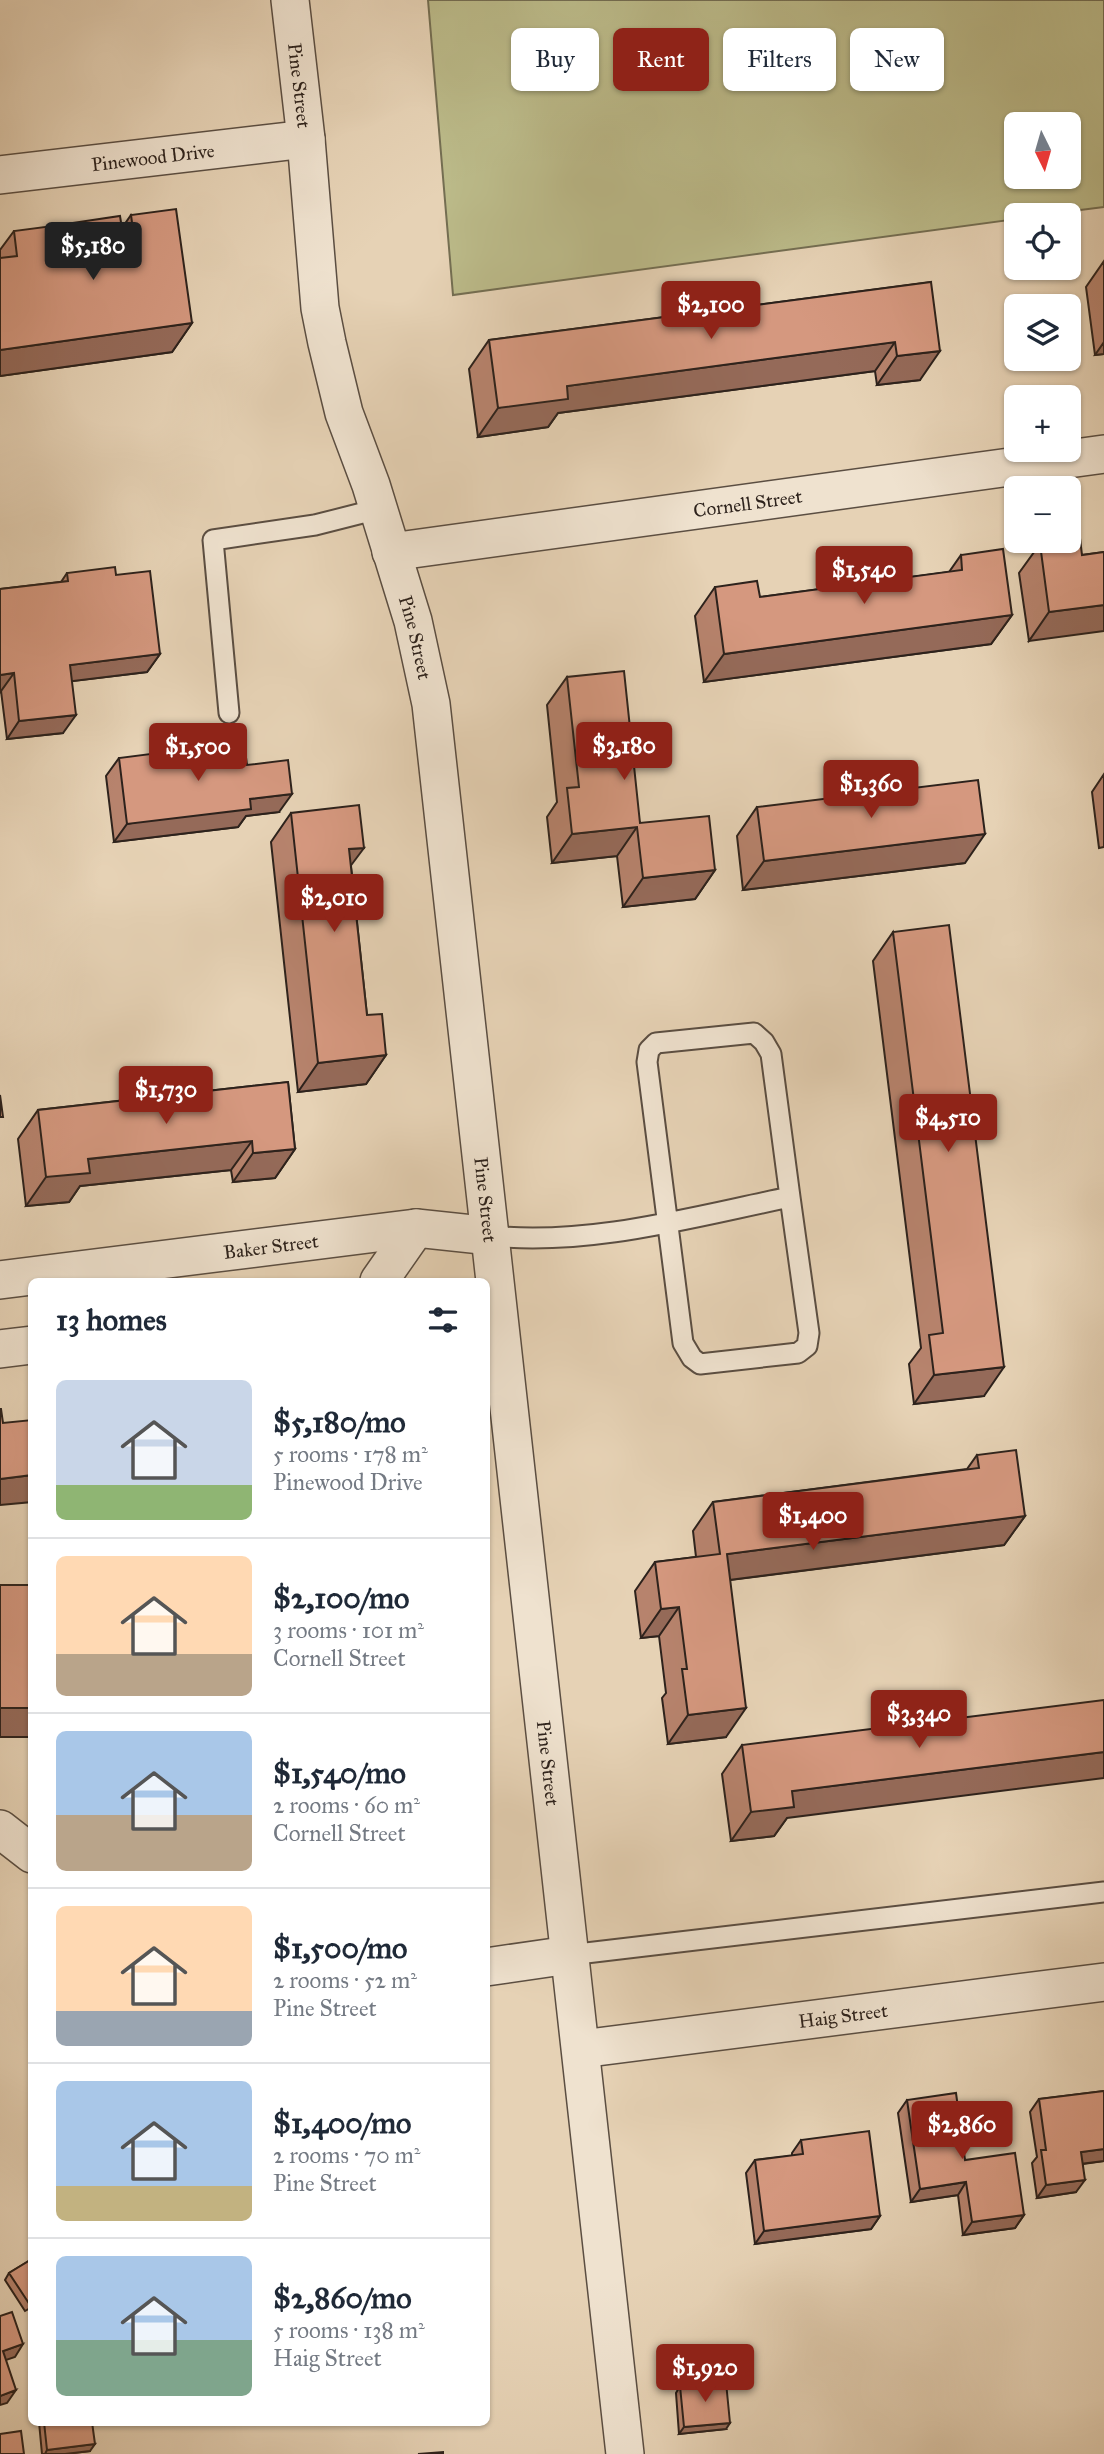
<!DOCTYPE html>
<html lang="en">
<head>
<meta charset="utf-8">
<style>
  body { margin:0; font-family:"IM FELL Great Primer",serif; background:#f2f2f3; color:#1f2937; height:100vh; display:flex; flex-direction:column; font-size:26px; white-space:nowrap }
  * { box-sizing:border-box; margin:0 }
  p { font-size:23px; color:#747a83 }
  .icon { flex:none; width:38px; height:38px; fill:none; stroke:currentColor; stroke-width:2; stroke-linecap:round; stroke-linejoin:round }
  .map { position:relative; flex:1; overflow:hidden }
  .panel { position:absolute; left:28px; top:1278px; width:462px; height:1148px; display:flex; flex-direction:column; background:#fff; border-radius:10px; box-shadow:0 2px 5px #0004 }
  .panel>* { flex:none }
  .guide { position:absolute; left:511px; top:28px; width:486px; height:63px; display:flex; gap:14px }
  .needle { width:46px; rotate:175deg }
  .buttons { position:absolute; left:1004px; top:112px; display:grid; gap:14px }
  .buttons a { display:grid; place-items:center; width:77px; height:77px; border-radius:10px; background:#fff; box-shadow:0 2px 5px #0004; font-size:35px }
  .price { position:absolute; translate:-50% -60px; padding:0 16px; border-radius:7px; background:#8f2418; color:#fff; font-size:23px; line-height:46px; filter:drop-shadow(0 2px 4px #0008) }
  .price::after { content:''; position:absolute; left:50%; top:42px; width:21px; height:16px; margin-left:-10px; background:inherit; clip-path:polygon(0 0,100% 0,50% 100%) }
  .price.current { background:#222; color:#fff }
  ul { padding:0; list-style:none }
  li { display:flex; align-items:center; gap:21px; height:175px; padding:0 28px }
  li+li { border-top:2px solid #e0e1e3 }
  li span { display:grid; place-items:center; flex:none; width:196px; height:140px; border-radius:10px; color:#555 }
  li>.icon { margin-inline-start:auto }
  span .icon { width:84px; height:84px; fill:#fffc; stroke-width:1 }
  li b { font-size:30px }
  h2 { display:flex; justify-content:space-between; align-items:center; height:84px; padding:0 28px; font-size:30px }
  .tag { padding:0 24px; border-radius:10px; background:#fff; box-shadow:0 2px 5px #0004; font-size:24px; line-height:63px }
  .tag.current { background:#8f2418; color:#fff }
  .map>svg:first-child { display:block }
</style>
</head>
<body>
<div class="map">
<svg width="1104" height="2454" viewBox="0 0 1104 2454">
  <rect width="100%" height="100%" fill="#e6d2b5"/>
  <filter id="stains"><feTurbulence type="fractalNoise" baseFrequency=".00286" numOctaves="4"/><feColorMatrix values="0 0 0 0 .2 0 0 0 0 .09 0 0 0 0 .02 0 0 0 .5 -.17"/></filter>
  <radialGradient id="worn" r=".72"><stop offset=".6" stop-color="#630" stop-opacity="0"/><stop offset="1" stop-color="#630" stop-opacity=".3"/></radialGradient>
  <path fill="#bbba89" stroke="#746e52" stroke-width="2" fill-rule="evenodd" d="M428 0H1104V207L1041 215H1017V219L453 295ZM1017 124H1069V177H1017Z"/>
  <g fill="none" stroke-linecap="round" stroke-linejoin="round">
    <g stroke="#5b4e42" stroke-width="23">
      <path id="service" d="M229 713 213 540 315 525 378 509
        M491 1236C591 1246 692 1217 790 1197L809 1333 807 1346 798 1353 700 1364 692 1358 683 1343 647 1062 649 1050 656 1043 754 1033 764 1042 771 1054 790 1197
        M569 1955 1104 1892"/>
    </g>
    <g stroke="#5b4e42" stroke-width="40">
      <g id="minor">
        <path id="s1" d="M290 0 306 139 320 308 327 343 344 413 371 485 413 621 431 704 625 2454"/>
        <path id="s2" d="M0 175 306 139"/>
        <path id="s3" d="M391 552 1104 454"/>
        <path id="s4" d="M0 1280 416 1228 491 1236"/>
        <path d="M379 1281 416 1228"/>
        <path d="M0 1349 32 1345"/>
        <path d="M0 1829 32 1854"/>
        <path d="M486 1967 569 1955"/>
        <path id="s5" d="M581 2049 1104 1982"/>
      </g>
    </g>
    <use href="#service" stroke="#efe2cf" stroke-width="19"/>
    <use href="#minor" stroke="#efe2cf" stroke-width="37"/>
  </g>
  <path fill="#b7836d" stroke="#2d221c" stroke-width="2" d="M131 215 192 323 172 352 0 376V250L14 231 62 237 72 223 122 228Z
    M1104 261V354L1095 355 1086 287Z
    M931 282 920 380 877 385 875 371 558 413 548 427 478 437 469 369 489 340Z
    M1040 544 1082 555 1104 552 1029 641 1019 573Z
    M961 555 1012 615 991 644 704 682 695 616 715 587 760 597 949 572Z
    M67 573 116 575 160 654 147 672 72 681 63 733 7 739 1 691 0 692V589L61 582Z
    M567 677 640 823 715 870 695 899 623 907 617 856 552 863 547 817 557 802 547 705Z
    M119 758 247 765 279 812 246 816 238 827 114 842 106 776Z
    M1104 774V847L1099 848 1092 792Z
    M757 807 965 863 743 890 737 836Z
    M291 813 351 866 367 1015 386 1055 366 1084 298 1092 271 842Z
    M893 932 984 1396 914 1404 909 1364 921 1348 873 961Z
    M288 1082 295 1149 275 1178 233 1182 231 1170 80 1186 69 1202 26 1206 18 1139 38 1110Z
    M977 1455 1025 1516 1004 1545 730 1580 726 1737 668 1744 662 1698 666 1693 659 1636 641 1638 635 1591 655 1562 696 1557 693 1531 713 1502 967 1469Z
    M742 1745 787 1818 774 1836 731 1841 722 1774Z
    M1104 2091V2161L1083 2164 1076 2192 1037 2198 1032 2163 1037 2157 1030 2112 1039 2099Z
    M907 2100 965 2160 1024 2215 1015 2228 963 2235 958 2195 911 2202 898 2113Z
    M801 2140 880 2216 871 2229 755 2244 746 2173 755 2160 792 2156V2153Z
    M32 2259V2307L25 2311 5 2280 9 2273Z
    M680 2386 726 2429 679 2434 676 2393Z
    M39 2422H92L90 2451 65 2454H42Z"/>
  <path fill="#956a59" stroke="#2d221c" stroke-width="2" d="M192 323 172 352 0 376V350Z
    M895 342 875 371 558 413 548 427 478 437 498 408 567 386Z
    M1104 342V354L1095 355Z
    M940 351 920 380 877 385 897 356Z
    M1104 605V631L1029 641 1049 612Z
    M1012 615 991 644 704 682 724 654Z
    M160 654 147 672 57 683 70 665Z
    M14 673 1 691 0 692V675Z
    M76 715 63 733 7 739 19 721Z
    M292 794 279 812 246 816 238 827 114 842 127 824 250 799Z
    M637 827 617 856 552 863 572 834Z
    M985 834 965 863 743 890 764 861Z
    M364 848 343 876 349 849Z
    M715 870 695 899 623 907 643 878Z
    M386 1055 366 1084 298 1092 318 1063Z
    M252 1141 231 1170 80 1186 69 1202 26 1206 46 1177 88 1159Z
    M295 1149 275 1178 233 1182 253 1153Z
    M1004 1367 984 1396 914 1404 934 1375Z
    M32 1475V1502L0 1505V1479Z
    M1025 1516 1004 1545 706 1583 727 1554Z
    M679 1607 659 1636 641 1638 661 1609Z
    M0 1708H32V1737H0Z
    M746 1708 726 1737 668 1744 688 1715Z
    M1104 1752V1778L787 1818 774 1836 731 1841 751 1812 792 1791Z
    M1104 2149V2161L1072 2165 1081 2152Z
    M1085 2180 1076 2192 1037 2198 1046 2185Z
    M966 2182 958 2195 911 2202 920 2189Z
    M1024 2215 1015 2228 963 2235 972 2222Z
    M880 2216 871 2229 755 2244 764 2231Z
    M23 2344 15 2357 0 2362 3 2351Z
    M16 2390 7 2403 0 2405V2396Z
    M730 2423 726 2429 679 2434 684 2427Z
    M95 2444 90 2451 65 2454H45L47 2450Z"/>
  <path fill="#d5987f" stroke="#2d221c" stroke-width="2" d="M176 209 192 323 0 350V258L17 256 14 231 60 225 64 251 75 250 72 223 120 216 126 254 136 253 131 215Z
    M931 282 940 351 897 356 895 342 567 386 568 399 498 408 489 340Z
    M1080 538 1082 555 1104 552V605L1049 612 1040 544 1069 541V540Z
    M1003 549 1012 615 724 654 715 587 757 581 760 597 962 570 961 555Z
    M115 567 116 575 150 571 160 654 70 665 76 715 19 721 14 673 0 675V589L68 581 67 573Z
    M624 671 640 823 709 816 715 870 643 878 637 827 572 834 567 788 579 787 567 677Z
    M244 742 247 765 288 760 292 794 250 799 251 809 127 824 119 758Z
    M978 780 985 834 764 861 757 807Z
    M359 805 364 848 349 849 367 1015 382 1014 386 1055 318 1063 291 813Z
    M949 925 1004 1367 934 1375 929 1335 943 1333 893 932Z
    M288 1082 295 1149 253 1153 252 1141 88 1159 90 1173 46 1177 38 1110Z
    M0 1095 3 1117H0Z
    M0 1409H1L3 1423 32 1420V1475L0 1479Z
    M1016 1450 1025 1516 727 1554 746 1708 688 1715 682 1669H687L679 1607 661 1609 655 1562 720 1554 713 1502 979 1468 977 1455Z
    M0 1585H32V1708H0Z
    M1104 1700V1752L792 1791 794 1807 751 1812 742 1745Z
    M1104 2091V2149L1081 2152 1085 2180 1046 2185 1041 2150H1046L1039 2099Z
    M956 2093 965 2160 1015 2153 1024 2215 972 2222 966 2182 920 2189 907 2100Z
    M869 2131 880 2216 764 2231 755 2160 803 2154 801 2140Z
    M32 2259V2304L30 2305 9 2273Z
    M12 2312 23 2344 3 2351 16 2390 0 2396V2316Z
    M726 2382 730 2423 684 2427 680 2386Z
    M44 2422H92L95 2444 47 2450Z
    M21 2431 24 2454H0V2434Z
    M443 2452V2454H418Z"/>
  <g text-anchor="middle" stroke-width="7" stroke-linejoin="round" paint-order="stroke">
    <g font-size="19" fill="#2d221c" stroke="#efe2cf">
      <text dy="7" stroke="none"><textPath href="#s1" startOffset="86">Pine Street</textPath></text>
      <text dy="7" stroke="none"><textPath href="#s2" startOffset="154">Pinewood Drive</textPath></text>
      <text dy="7" stroke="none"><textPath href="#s3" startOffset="360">Cornell Street</textPath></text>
      <text dy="7" stroke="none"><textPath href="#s1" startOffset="653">Pine Street</textPath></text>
      <text dy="7" stroke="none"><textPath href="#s1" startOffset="1220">Pine Street</textPath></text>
      <text dy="7" stroke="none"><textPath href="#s4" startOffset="273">Baker Street</textPath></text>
      <text dy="7" stroke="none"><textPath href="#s1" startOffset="1787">Pine Street</textPath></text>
      <text dy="7" stroke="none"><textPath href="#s5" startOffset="264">Haig Street</textPath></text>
    </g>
  </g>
  <rect width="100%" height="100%" filter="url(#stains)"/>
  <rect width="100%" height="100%" fill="url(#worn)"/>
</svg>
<div class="buttons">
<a><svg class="needle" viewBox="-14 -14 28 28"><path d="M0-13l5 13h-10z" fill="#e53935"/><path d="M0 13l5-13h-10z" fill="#747a83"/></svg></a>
<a><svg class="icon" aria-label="locate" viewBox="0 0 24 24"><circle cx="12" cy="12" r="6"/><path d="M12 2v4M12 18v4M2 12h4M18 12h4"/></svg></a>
<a><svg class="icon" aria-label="layers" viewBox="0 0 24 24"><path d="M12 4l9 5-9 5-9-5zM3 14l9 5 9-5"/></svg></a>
<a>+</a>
<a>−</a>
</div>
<b class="price current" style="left:93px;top:282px">$5,180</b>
<b class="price" style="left:711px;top:341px">$2,100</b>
<b class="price" style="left:864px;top:606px">$1,540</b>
<b class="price" style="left:624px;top:782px">$3,180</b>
<b class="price" style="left:198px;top:783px">$1,500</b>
<b class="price" style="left:871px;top:820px">$1,360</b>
<b class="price" style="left:334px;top:934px">$2,010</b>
<b class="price" style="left:166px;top:1126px">$1,730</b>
<b class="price" style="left:948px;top:1154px">$4,510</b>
<b class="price" style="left:813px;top:1552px">$1,400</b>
<b class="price" style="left:919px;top:1750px">$3,340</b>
<b class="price" style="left:962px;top:2161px">$2,860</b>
<b class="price" style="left:705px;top:2404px">$1,920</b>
<div class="guide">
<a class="tag">Buy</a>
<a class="tag current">Rent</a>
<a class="tag">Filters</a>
<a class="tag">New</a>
</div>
<section class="panel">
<h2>13 homes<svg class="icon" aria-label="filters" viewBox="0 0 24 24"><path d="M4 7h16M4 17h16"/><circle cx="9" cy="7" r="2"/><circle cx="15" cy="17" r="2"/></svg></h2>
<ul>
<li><span style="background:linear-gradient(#c9d6e8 75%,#8fb573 0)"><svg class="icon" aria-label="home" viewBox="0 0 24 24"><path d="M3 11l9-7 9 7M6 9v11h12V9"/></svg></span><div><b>$5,180/mo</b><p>5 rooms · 178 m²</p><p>Pinewood Drive</p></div></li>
<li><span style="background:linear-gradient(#ffd9b3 70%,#b9a48a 0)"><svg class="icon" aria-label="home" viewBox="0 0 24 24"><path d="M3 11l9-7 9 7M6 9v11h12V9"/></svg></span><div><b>$2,100/mo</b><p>3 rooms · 101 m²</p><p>Cornell Street</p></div></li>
<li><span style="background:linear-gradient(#a9c7e8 60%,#b9a48a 0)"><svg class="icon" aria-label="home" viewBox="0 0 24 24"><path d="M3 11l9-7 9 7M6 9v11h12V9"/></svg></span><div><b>$1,540/mo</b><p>2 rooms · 60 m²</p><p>Cornell Street</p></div></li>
<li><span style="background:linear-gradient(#ffd9b3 75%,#9aa5b1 0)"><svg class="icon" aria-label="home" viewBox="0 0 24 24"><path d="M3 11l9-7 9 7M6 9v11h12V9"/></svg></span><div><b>$1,500/mo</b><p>2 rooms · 52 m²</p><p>Pine Street</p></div></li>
<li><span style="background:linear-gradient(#a9c7e8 75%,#c2b280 0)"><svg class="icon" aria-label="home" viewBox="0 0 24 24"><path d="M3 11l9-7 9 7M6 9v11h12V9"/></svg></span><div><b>$1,400/mo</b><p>2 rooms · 70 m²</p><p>Pine Street</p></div></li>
<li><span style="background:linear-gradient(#a9c7e8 60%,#7fa58c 0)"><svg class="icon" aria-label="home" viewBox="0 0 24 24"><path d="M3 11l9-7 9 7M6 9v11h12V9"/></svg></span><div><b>$2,860/mo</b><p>5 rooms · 138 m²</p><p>Haig Street</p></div></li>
</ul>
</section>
</div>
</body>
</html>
